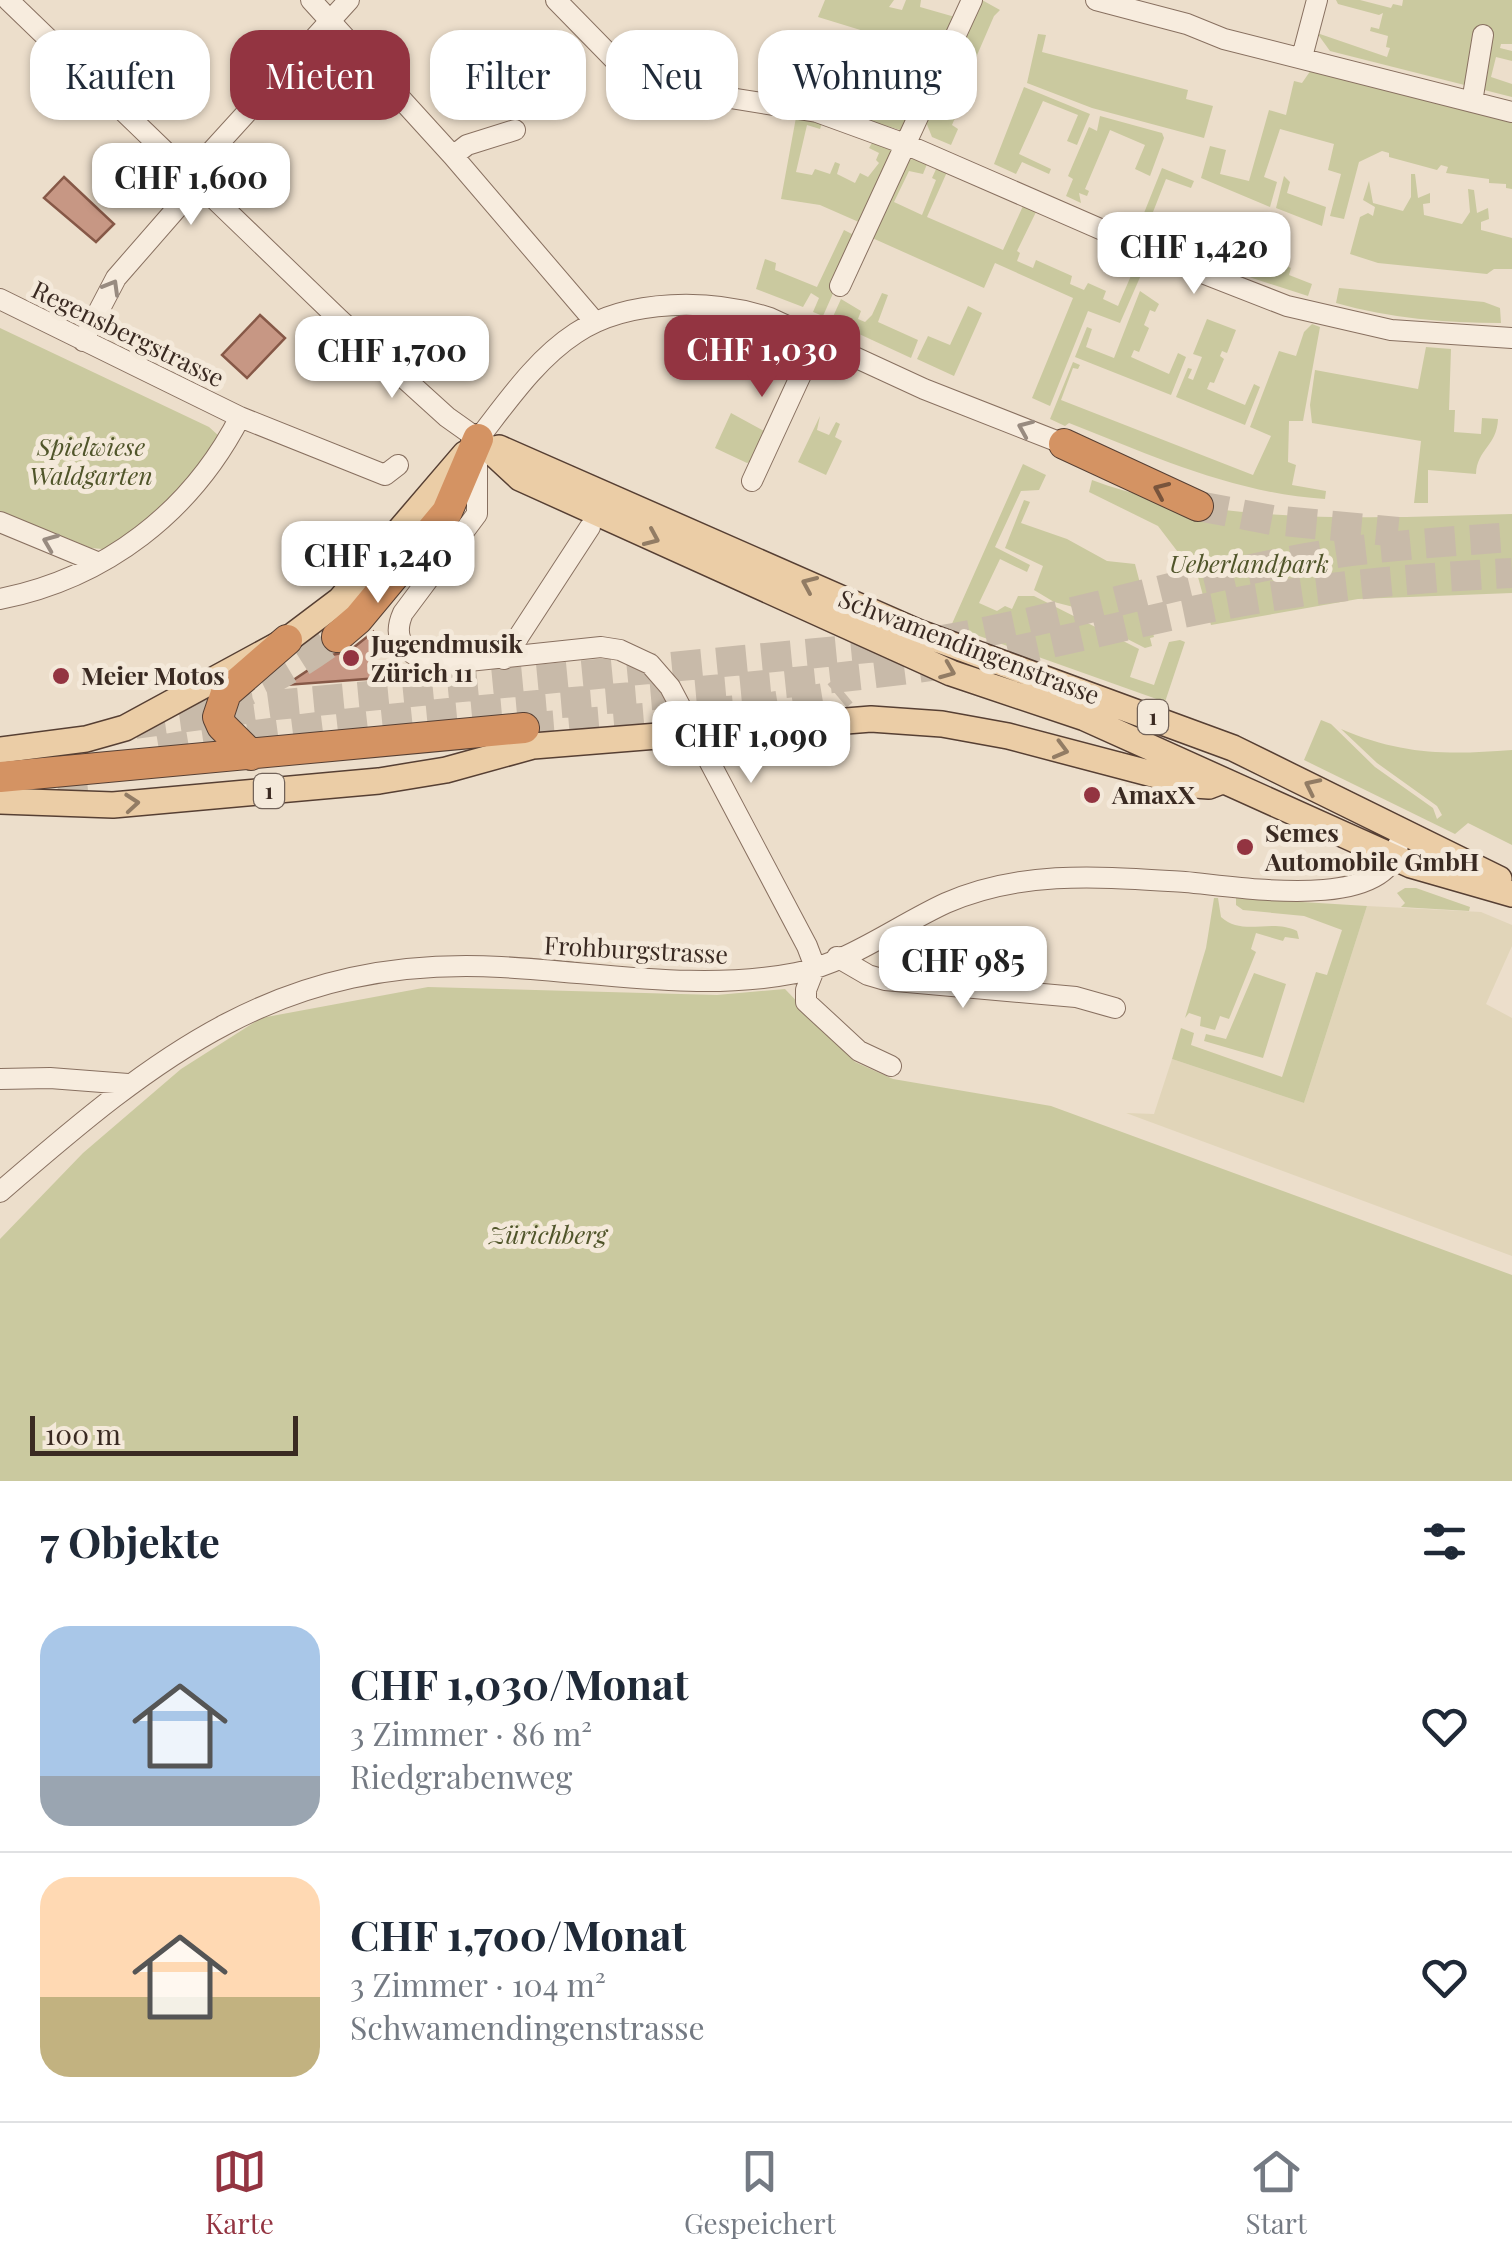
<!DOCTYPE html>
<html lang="de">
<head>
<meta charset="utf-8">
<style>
  body { margin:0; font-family:"Playfair Display",serif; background:#f2f2f3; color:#1f2937; height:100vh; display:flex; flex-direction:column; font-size:38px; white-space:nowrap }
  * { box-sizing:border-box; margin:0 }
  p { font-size:32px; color:#747a83 }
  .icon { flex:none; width:55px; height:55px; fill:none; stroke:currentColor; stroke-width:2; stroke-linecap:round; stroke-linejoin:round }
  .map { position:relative; height:1481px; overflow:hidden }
  .details { display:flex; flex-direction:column; background:#fff; flex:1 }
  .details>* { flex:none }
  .banner { position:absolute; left:30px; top:30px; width:1000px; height:90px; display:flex; gap:20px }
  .scale { position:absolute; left:30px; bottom:25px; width:268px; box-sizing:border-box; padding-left:10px; border:5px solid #3a2a22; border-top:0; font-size:28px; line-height:35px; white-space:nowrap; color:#3a2a22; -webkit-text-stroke:8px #f4e9da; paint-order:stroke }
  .price { position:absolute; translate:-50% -85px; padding:0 22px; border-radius:20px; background:#fff; color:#222; font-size:32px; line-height:65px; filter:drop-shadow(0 2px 5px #0008) }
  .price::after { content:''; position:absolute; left:50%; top:60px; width:30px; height:22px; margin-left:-15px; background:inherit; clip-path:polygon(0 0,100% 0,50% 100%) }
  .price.current { background:#933441; color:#fff }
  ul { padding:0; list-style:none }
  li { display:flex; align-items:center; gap:30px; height:250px; padding:0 40px }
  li+li { border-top:2px solid #e0e1e3 }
  li span { display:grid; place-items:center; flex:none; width:280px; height:200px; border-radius:30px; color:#555 }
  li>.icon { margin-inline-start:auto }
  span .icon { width:120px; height:120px; fill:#fffc; stroke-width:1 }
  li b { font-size:42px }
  h2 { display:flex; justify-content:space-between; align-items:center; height:120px; padding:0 40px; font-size:42px }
  .chip { padding:0 35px; border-radius:30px; background:#fff; box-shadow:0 2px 8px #0004; font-size:35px; line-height:90px }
  .chip.current { background:#933441; color:#fff }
  .tabs { display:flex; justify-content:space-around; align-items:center; height:140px; border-top:2px solid #e0e1e3; background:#fff; font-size:28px; color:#747a83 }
  .tabs a { display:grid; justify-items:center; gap:5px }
  .tabs .current { color:#933441 }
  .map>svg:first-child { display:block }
</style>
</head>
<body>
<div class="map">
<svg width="1512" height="1481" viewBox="0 0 1512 1481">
  <rect width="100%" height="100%" fill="#ecdecb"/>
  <path fill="#e1d5b9" d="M1367 906 1481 912 1512 925V946L1486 1004 1512 1018V1256L1126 1113 1154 1114 1172 1059 1304 1103Z"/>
  <path fill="#cac99f" d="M825 0H894L889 7 902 10 906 0H921L920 7 955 17 940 58 901 43 895 58 872 51 864 85 901 97 903 92 921 99 903 131 839 111 867 32 818 17Z
    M982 0 1000 10 994 16 971 69 975 71 952 125 958 129 951 145 932 137 926 122Z
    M1336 0H1360L1391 8 1393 4 1402 6 1403 0H1512V44H1501L1500 48 1512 51V61L1496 57 1491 77 1512 84V97L1330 51 1317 33 1387 57 1390 48 1386 47 1388 36 1370 31 1371 27 1379 29 1383 13 1379 15 1338 4Z
    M1038 34 1046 35 1042 52 1188 90 1186 99 1213 106 1204 138 1092 108 1027 83Z
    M1311 70 1512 119V189L1506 188V184L1489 183V179L1446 173 1448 167 1441 165 1437 170 1389 157V153L1382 151 1359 162 1344 219 1330 216 1341 174 1328 170 1334 144 1280 129 1264 177 1277 182 1270 207 1201 178 1210 146 1226 150 1220 174 1249 181 1269 110 1286 115 1294 81 1302 83Z
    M1024 87 1090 114 1077 145 1067 141 1078 115 1043 101 1019 154 1051 169 1049 174 1022 162 1016 174 994 164Z
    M797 112 823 120 820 129 807 125 796 172 812 175 815 169 830 174 835 162 840 164 837 174 855 183 860 173 868 177 879 163 876 160 879 153 869 148 872 143 891 148 894 154 861 223 820 205 781 199Z
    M1100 116 1162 133 1164 138 1150 176 1135 169 1145 145 1110 130 1085 189 1089 191 1087 196 1079 193 1081 203 1066 196 1073 179 1068 176 1089 127 1097 131Z
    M913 159 927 164 923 174 909 171 894 202 922 215 936 180 932 178 937 167 947 172 927 217 1003 250 1023 206 1036 212 1017 251 1020 253 1017 261 1033 268 1036 260 1072 276 1070 284 1084 290 1088 283 1106 291 1103 299 1118 306 1136 264 1117 255 1119 247 1148 259 1120 323 1088 311 1050 406 1032 398 1073 298 995 263 984 288 870 237 908 160Z
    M1162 168 1194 181 1191 188 1166 179 1153 212 1168 219 1166 225 1174 229 1176 222 1186 226 1185 233 1226 249 1229 243 1233 245 1231 252 1278 270 1281 264 1291 268 1289 275 1312 284 1308 296 1252 278 1138 228Z
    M1411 174H1415L1418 198 1430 193V203L1423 204 1424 215 1462 224 1470 212 1468 189 1474 190 1477 213 1488 208 1489 219 1481 222V230L1512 238V269H1494L1487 274 1378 263 1350 254 1360 217 1368 213 1373 216 1375 207 1363 200 1369 181 1373 203 1403 211 1411 197Z
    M1284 176 1290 182 1287 193 1326 207 1322 226 1276 208Z
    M844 230 858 237 823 316 813 312 819 298 811 293 803 307 756 289 765 259 776 263 775 270 817 287Z
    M1339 288 1484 302 1500 308 1501 323C1446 323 1389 318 1336 303Z
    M1140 291 1159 304 1155 312 1150 310 1144 325 1149 328 1139 352 1134 350 1131 357 1169 374 1178 353 1186 357 1171 395 1075 357 1087 327 1092 329 1086 347 1114 358Z
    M882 293 888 295 878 322 918 340 911 358 831 321 841 299 861 311 858 319 865 322 872 315Z
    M968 306 982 313 954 376 917 359 928 336 950 345Z
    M1207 319 1236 330 1227 353 1222 351 1220 356 1224 359 1214 383 1210 382 1207 389 1245 405 1254 384 1260 387 1245 425 1176 397 1188 368 1192 369 1188 378 1193 380 1202 357 1193 354Z
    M1312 324 1320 327 1303 421H1289L1288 462 1296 465 1292 485 1326 491 1325 499C1233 493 1153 456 1069 423L1065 426 1050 419 1073 362 1080 365 1078 369 1073 368 1061 400 1253 475 1271 436 1250 427 1279 351 1296 356 1304 332Z
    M0 328 209 427 219 436 181 494 114 550 91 548 0 511Z
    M1426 347 1451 349 1449 410H1455L1454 432 1481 434 1482 418 1498 419C1497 446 1477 449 1476 474L1428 470V503H1414L1421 441 1312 423 1310 405 1315 370 1418 389Z
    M731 413 766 432 754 460 747 463 715 448Z
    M820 416 817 430 829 435 836 422 840 424 835 437 842 441 826 475 798 462Z
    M1023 464 1046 475 1039 490 1021 491 995 547 1030 565 1027 572 1000 559 979 603 997 611 1005 606 1012 609 1018 596H1034L1139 649 1130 677 1154 685 1169 642 1180 640 1185 642 1165 702 951 626Z
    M1092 480C1213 526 1383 518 1512 514V593L1358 599 1211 625 1195 566 1187 564 1158 526 1089 492Z
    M1024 500 1030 502 1021 523 1067 539 1107 561 1135 564 1154 637 1150 638 1152 646 1145 648 1088 619 1089 611 1054 602 1034 590 1043 566 1005 548Z
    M1321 720 1331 724 1375 767 1433 808 1437 819 1442 815 1437 806 1377 763 1341 729C1402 755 1447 755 1512 750V845L1468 823 1455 834 1304 760Z
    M1405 888H1416L1470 907 1469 911 1401 907 1405 903 1397 893Z
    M1214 898H1218L1221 917C1243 937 1271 918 1297 931L1299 939 1285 937 1283 941 1256 933 1251 949 1256 952 1229 1019 1220 1016 1215 1030 1200 1026 1201 1017 1189 1013 1185 1018 1206 948Z
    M1236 898 1367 906 1304 1103 1172 1059 1181 1028 1194 1033 1191 1045 1282 1077 1316 972 1327 975 1342 930 1304 916 1243 910 1236 905Z
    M1254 973 1286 984 1263 1058 1204 1041 1206 1034 1226 1039Z
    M428 987 717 995 785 989 855 1062 893 1079 1051 1106 1512 1275V1481H0V1239L83 1153 181 1069 261 1018Z"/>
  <path fill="#c79784" stroke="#865847" stroke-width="2.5" d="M64 177 114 224 96 242 44 198Z
    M260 315 285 338 247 378 222 355Z
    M373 632 379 678 286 685 331 655 348 652Z"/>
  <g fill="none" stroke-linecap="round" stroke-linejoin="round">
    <path stroke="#c8baa9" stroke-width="30" stroke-dasharray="30 15" stroke-linecap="butt" d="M1198 506 1272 520 1398 532
      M221 701C264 686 300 664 337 637
      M135 724 275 705 931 642C1058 621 1180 581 1306 558 1374 546 1443 542 1512 537
      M524 728 764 708 837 696 843 691
      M159 750C407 707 659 701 909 669 1012 656 1111 627 1212 607 1312 587 1411 578 1512 573
      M13 794 102 785"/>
    <g stroke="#887060" stroke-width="22">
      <path id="minor" d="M8 0 340 320 447 417 478 439
        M311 0 453 156 595 322
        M556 0 646 92
        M1096 0 1187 24 1224 39 1512 112
        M1302 57 1317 0
        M620 98 646 92 664 98 724 97 817 112 905 144 1192 269 1287 306 1391 330 1512 338
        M1472 102 1483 35
        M453 156 467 145 515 130
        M189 176 349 0
        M840 286 972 0
        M0 299 240 417 385 475 398 465
        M83 341 116 278 198 184
        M478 439C507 402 536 359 576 333 629 298 712 299 770 318L924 389 1064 444
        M477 452V514L403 613C389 644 412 658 440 664L601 647 620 650 650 664 670 687 807 946 815 967 806 990V1002L859 1051 891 1066
        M752 481 817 340
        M0 522 99 563
        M0 599C106 578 191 512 240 417
        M504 659 590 527
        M837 957 868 975 885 980 1076 997 1115 1008
        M0 1079 50 1078 128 1084
        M0 1192C158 1055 280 955 501 967 598 972 699 992 796 973 848 963 898 925 946 903 1023 869 1104 877 1185 882 1235 886 1387 914 1398 845"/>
    </g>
    <g stroke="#563f33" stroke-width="28">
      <path id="major" d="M478 439 520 478 951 673 1085 718 1411 865 1512 894
        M499 448 920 633 1233 748 1499 879
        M0 750 86 739 125 728 287 640 340 600 465 454
        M0 801 113 805 379 781 446 770 533 746 871 719 942 724 1008 736 1194 785 1209 786 1222 781"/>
    </g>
    <g stroke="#563f33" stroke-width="32">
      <path id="highway" d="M1064 444 1198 506
        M337 637 358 619 447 512 478 439
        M251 755 222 726 218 717 226 693 287 640
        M0 777 524 728"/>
    </g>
    <use href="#minor" stroke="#f7ecde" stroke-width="20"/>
    <use href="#major" stroke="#ebcda6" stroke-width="25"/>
    <use href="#highway" stroke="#d49363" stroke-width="30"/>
  </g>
  <defs><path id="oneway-chevron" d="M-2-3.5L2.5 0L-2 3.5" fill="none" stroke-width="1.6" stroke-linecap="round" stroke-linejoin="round" transform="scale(2.5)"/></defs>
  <g stroke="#988b80">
    <use href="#oneway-chevron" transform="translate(112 287) rotate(-60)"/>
    <use href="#oneway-chevron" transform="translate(1025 428) rotate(-157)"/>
    <use href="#oneway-chevron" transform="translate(50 542) rotate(-158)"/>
  </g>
  <use stroke="#78543c" href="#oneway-chevron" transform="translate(1161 490) rotate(-156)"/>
  <g stroke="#927c64">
    <use href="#oneway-chevron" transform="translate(652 538) rotate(24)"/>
    <use href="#oneway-chevron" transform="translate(809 584) rotate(-156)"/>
    <use href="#oneway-chevron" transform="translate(948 671) rotate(22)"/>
    <use href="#oneway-chevron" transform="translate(1061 750) rotate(15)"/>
    <use href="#oneway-chevron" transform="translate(1312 786) rotate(-154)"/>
    <use href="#oneway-chevron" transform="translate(132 803) rotate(-5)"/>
  </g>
  <g fill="#933441" stroke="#f4e9da" stroke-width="4">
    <circle cx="351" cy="658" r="10"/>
    <circle cx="61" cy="676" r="10"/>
    <circle cx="1092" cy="795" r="10"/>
    <circle cx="1245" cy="847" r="10"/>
  </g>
  <g text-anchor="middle" stroke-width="10" stroke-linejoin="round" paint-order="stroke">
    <g fill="#f4e9da" stroke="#726359" stroke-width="2.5">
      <rect x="1138" y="700" width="30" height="34" rx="8"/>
      <rect x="254" y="774" width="30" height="34" rx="8"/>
    </g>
    <g font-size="22" font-weight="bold" fill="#3a2a22">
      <text x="1153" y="725">1</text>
      <text x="269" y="799">1</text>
    </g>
    <g font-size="25" fill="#3a2a22" stroke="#f4e9da">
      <text transform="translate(128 334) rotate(26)" y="9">Regensbergstrasse</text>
      <text transform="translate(969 647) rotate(21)" y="9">Schwamendingenstrasse</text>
      <text transform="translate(636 950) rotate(3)" y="9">Frohburgstrasse</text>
    </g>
    <g font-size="25" font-style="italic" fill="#50552a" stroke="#f4e9da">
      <text x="91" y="456">Spielwiese<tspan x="91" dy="29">Waldgarten</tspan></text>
      <text x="1249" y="573">Ueberlandpark</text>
      <text x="548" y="1244">Zürichberg</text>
    </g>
    <g font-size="25" font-weight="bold" fill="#3a2a22" stroke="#f4e9da" text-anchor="start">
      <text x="371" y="653">Jugendmusik<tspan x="371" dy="29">Zürich 11</tspan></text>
      <text x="81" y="685">Meier Motos</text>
      <text x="1112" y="804">AmaxX</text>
      <text x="1265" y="842">Semes<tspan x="1265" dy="29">Automobile GmbH</tspan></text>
    </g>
  </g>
</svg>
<div class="scale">100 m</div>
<b class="price" style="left:191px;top:228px">CHF 1,600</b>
<b class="price" style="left:1194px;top:297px">CHF 1,420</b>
<b class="price current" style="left:762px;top:400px">CHF 1,030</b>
<b class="price" style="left:392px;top:401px">CHF 1,700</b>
<b class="price" style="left:378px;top:606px">CHF 1,240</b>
<b class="price" style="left:751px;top:786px">CHF 1,090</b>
<b class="price" style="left:963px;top:1011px">CHF 985</b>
<div class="banner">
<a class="chip">Kaufen</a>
<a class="chip current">Mieten</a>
<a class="chip">Filter</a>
<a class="chip">Neu</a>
<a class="chip">Wohnung</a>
</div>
</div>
<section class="details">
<h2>7 Objekte<svg class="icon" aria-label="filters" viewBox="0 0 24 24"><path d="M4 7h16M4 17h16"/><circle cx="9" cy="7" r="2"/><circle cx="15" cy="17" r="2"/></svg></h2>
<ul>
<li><span style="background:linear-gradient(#a9c7e8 75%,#9aa5b1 0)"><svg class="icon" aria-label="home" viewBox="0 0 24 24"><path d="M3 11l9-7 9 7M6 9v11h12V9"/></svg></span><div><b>CHF 1,030/Monat</b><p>3 Zimmer · 86 m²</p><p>Riedgrabenweg</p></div><svg class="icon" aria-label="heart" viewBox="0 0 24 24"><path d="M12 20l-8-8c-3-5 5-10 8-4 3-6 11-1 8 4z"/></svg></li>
<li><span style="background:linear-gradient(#ffd9b3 60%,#c2b280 0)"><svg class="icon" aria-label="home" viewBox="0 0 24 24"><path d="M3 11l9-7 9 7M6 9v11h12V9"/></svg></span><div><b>CHF 1,700/Monat</b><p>3 Zimmer · 104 m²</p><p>Schwamendingenstrasse</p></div><svg class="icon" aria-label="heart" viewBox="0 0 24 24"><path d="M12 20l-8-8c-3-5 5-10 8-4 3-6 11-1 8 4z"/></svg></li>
</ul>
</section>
<nav class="tabs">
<a class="current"><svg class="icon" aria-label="map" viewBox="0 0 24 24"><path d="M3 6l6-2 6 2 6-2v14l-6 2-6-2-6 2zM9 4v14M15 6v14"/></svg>Karte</a>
<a><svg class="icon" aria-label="saved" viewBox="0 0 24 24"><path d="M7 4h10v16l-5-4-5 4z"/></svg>Gespeichert</a>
<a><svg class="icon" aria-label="home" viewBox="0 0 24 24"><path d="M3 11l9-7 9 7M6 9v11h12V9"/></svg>Start</a>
</nav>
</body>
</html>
